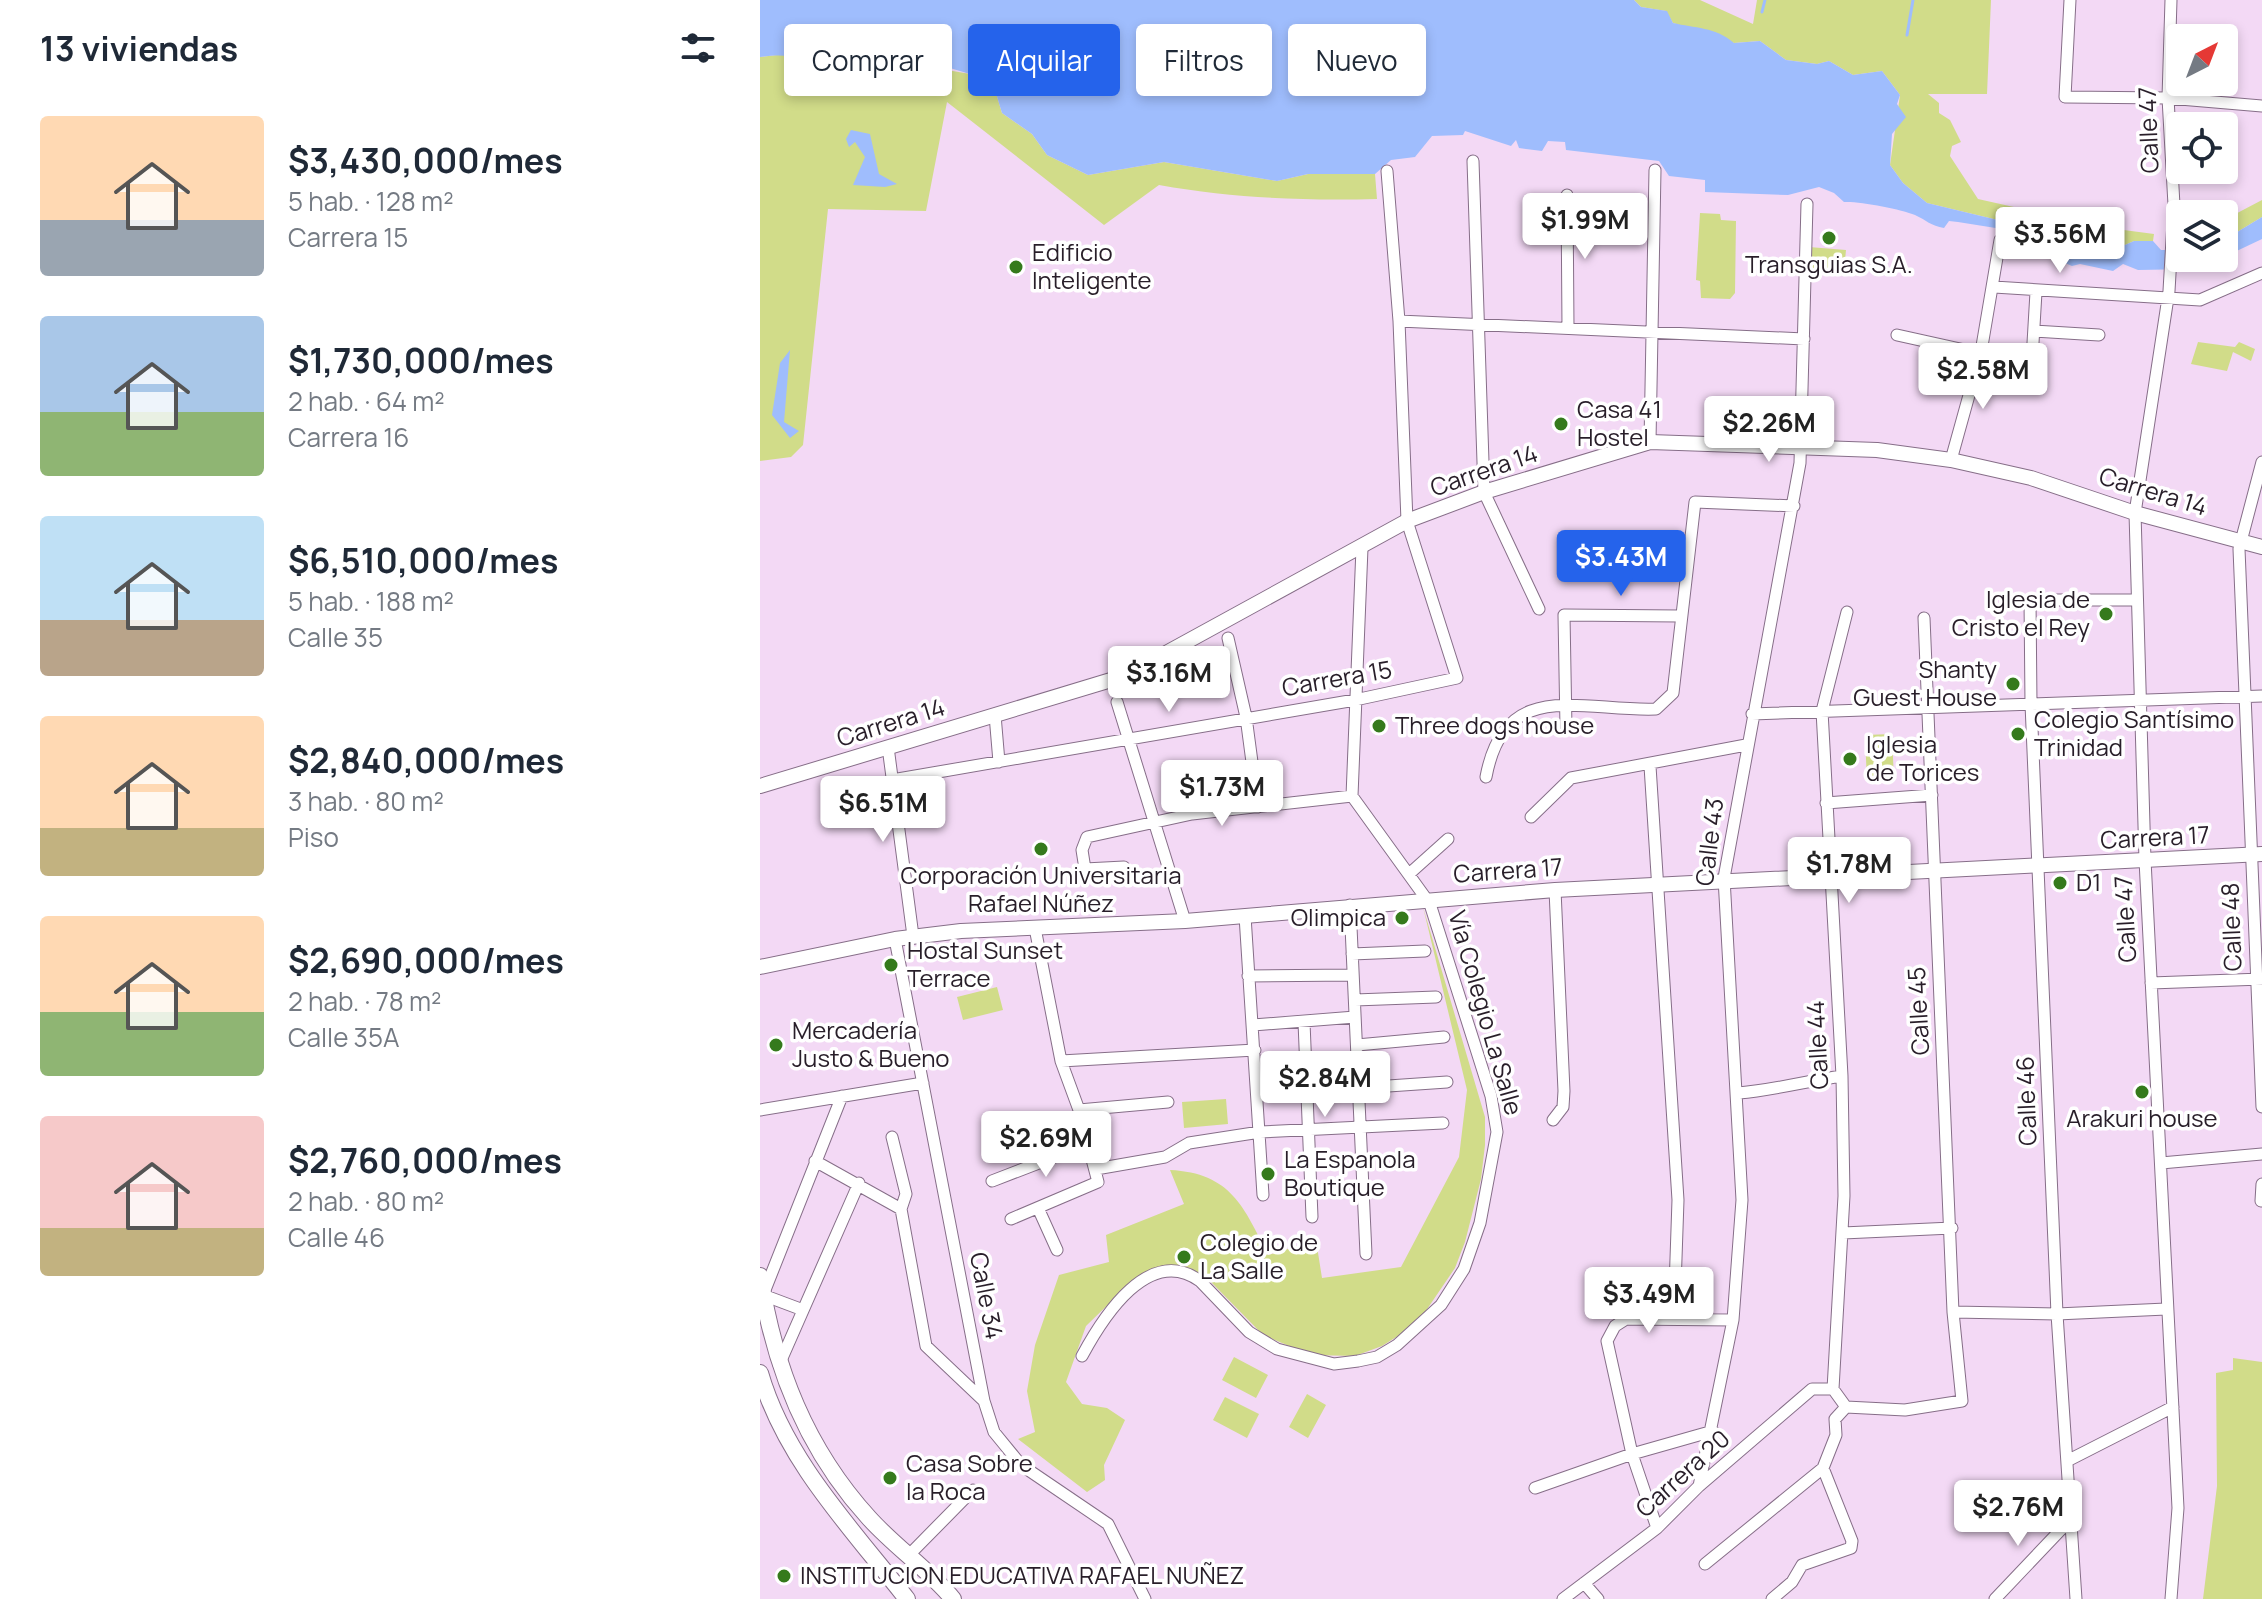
<!DOCTYPE html>
<html lang="es">
<head>
<meta charset="utf-8">
<style>
  body { margin:0; font-family:Manrope,sans-serif; background:#f6f6f7; color:#1f2937; height:100vh; display:flex; flex-direction:column; font-size:30px; white-space:nowrap }
  * { box-sizing:border-box; margin:0 }
  p { font-size:26px; color:#747a83 }
  .icon { flex:none; width:44px; height:44px; fill:none; stroke:currentColor; stroke-width:2; stroke-linecap:round; stroke-linejoin:round }
  .map { position:relative; flex:1; overflow:hidden }
  .drawer { display:flex; flex-direction:column; background:#fff; width:760px }
  .drawer>* { flex:none }
  .guide { position:absolute; left:24px; top:24px; width:760px; height:72px; display:flex; gap:16px }
  .needle { width:52px; rotate:42deg }
  .buttons { position:absolute; left:1406px; top:24px; display:grid; gap:16px }
  .buttons a { display:grid; place-items:center; width:72px; height:72px; border-radius:8px; background:#fff; box-shadow:0 4px 12px #0003; font-size:40px }
  .price { position:absolute; translate:-50% -68px; padding:0 18px; border-radius:8px; background:#fff; color:#222; font-size:26px; line-height:52px; filter:drop-shadow(0 2px 4px #0008) }
  .price::after { content:''; position:absolute; left:50%; top:48px; width:24px; height:18px; margin-left:-12px; background:inherit; clip-path:polygon(0 0,100% 0,50% 100%) }
  .price.current { background:#2563eb; color:#fff }
  ul { padding:0; list-style:none }
  li { display:flex; align-items:center; gap:24px; height:200px; padding:0 40px }
  li span { display:grid; place-items:center; flex:none; width:224px; height:160px; border-radius:8px; color:#555 }
  li>.icon { margin-inline-start:auto }
  span .icon { width:96px; height:96px; fill:#fffc; stroke-width:1 }
  li b { font-size:34px }
  h2 { display:flex; justify-content:space-between; align-items:center; height:96px; padding:0 40px; font-size:34px }
  .pill { padding:0 28px; border-radius:8px; background:#fff; box-shadow:0 4px 12px #0003; font-size:28px; line-height:72px }
  .pill.current { background:#2563eb; color:#fff }
  main { display:flex; flex:1; min-height:0 }
  .map>svg:first-child { display:block }
</style>
</head>
<body>
<main>
<section class="drawer">
<h2>13 viviendas<svg class="icon" aria-label="filters" viewBox="0 0 24 24"><path d="M4 7h16M4 17h16"/><circle cx="9" cy="7" r="2"/><circle cx="15" cy="17" r="2"/></svg></h2>
<ul>
<li><span style="background:linear-gradient(#ffd9b3 65%,#9aa5b1 0)"><svg class="icon" aria-label="home" viewBox="0 0 24 24"><path d="M3 11l9-7 9 7M6 9v11h12V9"/></svg></span><div><b>$3,430,000/mes</b><p>5 hab. · 128 m²</p><p>Carrera 15</p></div></li>
<li><span style="background:linear-gradient(#a9c7e8 60%,#8fb573 0)"><svg class="icon" aria-label="home" viewBox="0 0 24 24"><path d="M3 11l9-7 9 7M6 9v11h12V9"/></svg></span><div><b>$1,730,000/mes</b><p>2 hab. · 64 m²</p><p>Carrera 16</p></div></li>
<li><span style="background:linear-gradient(#bfe0f5 65%,#b9a48a 0)"><svg class="icon" aria-label="home" viewBox="0 0 24 24"><path d="M3 11l9-7 9 7M6 9v11h12V9"/></svg></span><div><b>$6,510,000/mes</b><p>5 hab. · 188 m²</p><p>Calle 35</p></div></li>
<li><span style="background:linear-gradient(#ffd9b3 70%,#c2b280 0)"><svg class="icon" aria-label="home" viewBox="0 0 24 24"><path d="M3 11l9-7 9 7M6 9v11h12V9"/></svg></span><div><b>$2,840,000/mes</b><p>3 hab. · 80 m²</p><p>Piso</p></div></li>
<li><span style="background:linear-gradient(#ffd9b3 60%,#8fb573 0)"><svg class="icon" aria-label="home" viewBox="0 0 24 24"><path d="M3 11l9-7 9 7M6 9v11h12V9"/></svg></span><div><b>$2,690,000/mes</b><p>2 hab. · 78 m²</p><p>Calle 35A</p></div></li>
<li><span style="background:linear-gradient(#f6c9c9 70%,#c2b280 0)"><svg class="icon" aria-label="home" viewBox="0 0 24 24"><path d="M3 11l9-7 9 7M6 9v11h12V9"/></svg></span><div><b>$2,760,000/mes</b><p>2 hab. · 80 m²</p><p>Calle 46</p></div></li>
</ul>
</section>
<div class="map">
<svg width="1502" height="1599" viewBox="0 0 1502 1599">
  <rect width="100%" height="100%" fill="#f3d9f5"/>
  <path fill="#d1dc89" d="M874 0H940L993 24 997 0H1231L1227 94H1168L1179 103V113L1190 120 1201 142 1192 146 1190 156 1218 199 1294 216 1318 215 1341 227 1394 234 1393 241H1374L1365 245C1357 243 1355 239 1348 236 1345 234 1298 232 1292 233L1167 203 1143 183 1130 165 1140 95 1122 71 1093 75 1069 61 1057 64 1026 60 1000 41 974 43 913 23 906 11 881 7Z
    M25 54 48 60 85 90 127 88 163 60 187 70 210 74 235 90 242 113 272 134 287 155 328 175 404 162 517 181 548 174H615L617 199C543 201 472 198 399 185L344 225 187 102 166 211 68 209 43 445 31 457 0 461V57Z
    M1502 200V217L1464 240V220Z
    M940 213 960 214 961 220 976 221 975 293 970 299 941 298 940 281 936 280Z
    M1049 247 1086 250 1084 271 1048 268Z
    M1438 342 1475 347 1479 342 1495 349 1491 361 1473 352 1467 371 1431 364Z
    M1132 734 1134 781 1107 782 1105 735Z
    M663 907 725 1117V1145L721 1179 705 1242 695 1268 657 1324 622 1346 595 1356 551 1355 503 1335 451 1282 432 1269 419 1265 405 1266 365 1288 326 1326 306 1382 322 1404 347 1408 365 1420 344 1465 345 1480 327 1492 258 1439 275 1432 267 1391 275 1345 299 1275 349 1262 346 1235 424 1204 410 1170C471 1173 484 1207 508 1255L556 1240 562 1278 641 1267 699 1157 707 1090Z
    M237 987 243 1010 203 1020 197 997Z
    M466 1099 468 1124 424 1128 422 1102Z
    M474 1357 508 1375 496 1398 462 1380Z
    M1473 1358 1502 1362V1599H1443L1457 1486 1456 1373 1473 1370Z
    M547 1394 566 1405 548 1438 529 1427Z
    M465 1397 499 1414 487 1438 453 1420Z"/>
  <path fill="#9fbdfd" d="M0 0H874L881 7 907 11 913 23C934 28 956 27 974 43L1000 41 1026 60 1057 64 1069 61 1093 75 1122 71 1140 95 1137 104 1146 117 1132 134 1130 165 1143 183 1167 203 1292 233C1297 232 1345 234 1348 236 1355 239 1357 243 1365 245L1374 241H1393L1401 250H1420V258H1459L1433 269 1378 270 1363 264 1353 271 1320 264 1312 266 1282 253 1267 233 1198 222 1189 221 1184 228C1171 226 1166 220 1155 215 1141 209 1099 201 1084 202L1074 193 1059 187 1028 195 945 192V180L909 176 899 161 806 150 805 142 788 141 782 151 759 148 756 140 751 146 705 131 703 135 672 136 655 157 631 160 615 174H548L517 181 404 162 328 175 287 155 272 134 242 113 235 90 210 74 163 60 127 88 85 90C53 64 43 51 0 57Z
    M91 130 110 134 119 174 137 184 125 187 93 185 105 157 95 142 89 147 86 139Z
    M1502 217V239L1464 257V240Z
    M30 350 24 422 39 431 30 438 12 415 20 363Z"/>
  <g fill="none" stroke-linecap="round" stroke-linejoin="round">
    <path stroke="#9fbdfd" stroke-width="3" d="M1002 12 1005 0
      M1147 35 1153 0"/>
    <g stroke="#866e88" stroke-width="13">
      <path id="minor" d="M1310 0 1305 97 1408 98 1502 106
        M1411 0 1408 98 1414 205 1409 291 1375 513 1385 860 1418 1508 1411 1599
        M713 161 724 492 779 609
        M807 195 808 327
        M1234 287 1440 300 1502 273
        M639 321 1044 339
        M1274 331 1339 335
        M1137 335 1268 364 1272 360 1276 292
        M890 442 895 170
        M1191 460 1221 352 1240 240
        M1502 462 1479 549 1502 1107
        M887 546 926 551
        M468 638 486 717 498 807
        M357 702 425 921
        M992 714 1502 696
        M235 715 239 762
        M806 728 804 615 919 616
        M128 747 153 936
        M890 766 918 1200 914 1317
        M726 777C745 676 822 712 896 709L913 693 935 502 1034 506
        M132 780 595 700 697 678 647 521 639 321 627 171
        M1066 803 1172 795
        M771 817 811 778 986 745
        M364 867 325 869 322 850 327 837 432 814 592 796
        M649 874 688 839
        M590 905 606 1254
        M485 916 503 1195
        M135 939 224 1401 234 1432 261 1465 348 1524 385 1599
        M592 954 665 951
        M488 976 593 975
        M1391 983 1502 979
        M595 1000 676 997
        M544 1022 552 1217
        M493 1025 595 1017
        M597 1045 684 1037
        M301 1061 495 1050
        M599 1088 687 1082
        M979 1093C1014 1090 1047 1081 1082 1076
        M0 1110 163 1083
        M319 1110 408 1102
        M793 1120 803 1107 804 1091 795 890
        M132 1137 146 1194 141 1209
        M55 1161 141 1209 166 1346 224 1401
        M1401 1163 1502 1154
        M336 1169 405 1157 429 1143 500 1132 683 1123
        M232 1181 328 1144
        M1501 1201 1502 1184
        M278 1208 297 1250
        M251 1219 338 1182 319 1110 301 1061 275 928
        M1083 1233 1192 1228
        M43 1310 3 1295 82 1096
        M1193 1312 1297 1314 1406 1309
        M322 1356C343 1317 389 1244 440 1281L489 1332 517 1349 574 1364 598 1361 617 1357 637 1345 681 1305 704 1269 720 1223 737 1132 731 1096 670 904 592 796 602 548
        M19 1365 99 1183
        M1086 1407 1145 1410 1202 1401 1193 1312 1164 618
        M1309 1460 1413 1407
        M939 1486 973 1320 982 1200 964 878 1040 463 1047 204
        M775 1488 872 1454 953 1431
        M897 1528 872 1454 847 1341 855 1326 866 1319 973 1320
        M149 1555 213 1490
        M945 1564 1063 1468 1076 1435 1075 1419 1086 1407 1073 1389 1084 1196 1082 1076 1062 711 1087 612
        M824 1583 838 1599
        M803 1599 897 1528 939 1486 1052 1389H1073
        M1012 1599 1032 1582 1042 1565 1091 1548 1092 1541 1063 1468
        M1235 1599 1310 1520
        M1316 1599 1297 1314 1271 704 1270 600H1377"/>
    </g>
    <g stroke="#866e88" stroke-width="16">
      <path id="major" d="M0 786 351 680 377 669 647 521 724 492 890 442 1117 450 1191 460 1271 478 1375 513 1502 547
        M0 967 135 939 201 931 425 921 795 890 1502 854"/>
    </g>
    <g stroke="#866e88" stroke-width="18">
      <path id="highway" d="M0 1276C14 1367 46 1449 109 1518 135 1547 168 1569 193 1599
        M0 1373C25 1460 92 1529 147 1599"/>
    </g>
    <use href="#minor" stroke="#fff" stroke-width="11"/>
    <use href="#major" stroke="#fff" stroke-width="14"/>
    <use href="#highway" stroke="#fff" stroke-width="16"/>
  </g>
  <g fill="#357a1c" stroke="#fff" stroke-width="3">
    <circle cx="1069" cy="238" r="8"/>
    <circle cx="256" cy="267" r="8"/>
    <circle cx="801" cy="424" r="8"/>
    <circle cx="1346" cy="614" r="8"/>
    <circle cx="1253" cy="684" r="8"/>
    <circle cx="619" cy="726" r="8"/>
    <circle cx="1258" cy="734" r="8"/>
    <circle cx="1090" cy="759" r="8"/>
    <circle cx="281" cy="849" r="8"/>
    <circle cx="1300" cy="883" r="8"/>
    <circle cx="642" cy="918" r="8"/>
    <circle cx="131" cy="965" r="8"/>
    <circle cx="16" cy="1045" r="8"/>
    <circle cx="1382" cy="1092" r="8"/>
    <circle cx="508" cy="1174" r="8"/>
    <circle cx="424" cy="1257" r="8"/>
    <circle cx="130" cy="1478" r="8"/>
    <circle cx="24" cy="1576" r="8"/>
  </g>
  <g text-anchor="middle" stroke-width="7" stroke-linejoin="round" paint-order="stroke">
    <g font-size="24" fill="#281e29" stroke="#fff">
      <text transform="translate(1389 130) rotate(-92)" y="8">Calle 47</text>
      <text transform="translate(724 471) rotate(-19)" y="8">Carrera 14</text>
      <text transform="translate(1393 492) rotate(17)" y="8">Carrera 14</text>
      <text transform="translate(577 679) rotate(-10)" y="8">Carrera 15</text>
      <text transform="translate(131 723) rotate(-17)" y="8">Carrera 14</text>
      <text transform="translate(1395 838) rotate(-3)" y="8">Carrera 17</text>
      <text transform="translate(950 842) rotate(-83)" y="8">Calle 43</text>
      <text transform="translate(748 871) rotate(-4)" y="8">Carrera 17</text>
      <text transform="translate(1366 919) rotate(-93)" y="8">Calle 47</text>
      <text transform="translate(1472 927) rotate(-92)" y="8">Calle 48</text>
      <text transform="translate(1159 1011) rotate(-93)" y="8">Calle 45</text>
      <text transform="translate(725 1013) rotate(74)" y="8">Vía Colegio La Salle</text>
      <text transform="translate(1058 1045) rotate(-93)" y="8">Calle 44</text>
      <text transform="translate(1267 1101) rotate(-92)" y="8">Calle 46</text>
      <text transform="translate(226 1296) rotate(79)" y="8">Calle 34</text>
      <text transform="translate(923 1474) rotate(-42)" y="8">Carrera 20</text>
    </g>
    <g font-size="24" fill="#281e29" stroke="#fff" text-anchor="start">
      <text x="272" y="261">Edificio<tspan x="272" dy="28">Inteligente</tspan></text>
      <text x="1069" y="273" text-anchor="middle">Transguias S.A.</text>
      <text x="817" y="418">Casa 41<tspan x="817" dy="28">Hostel</tspan></text>
      <text x="1330" y="608" text-anchor="end">Iglesia de<tspan x="1330" dy="28">Cristo el Rey</tspan></text>
      <text x="1237" y="678" text-anchor="end">Shanty<tspan x="1237" dy="28">Guest House</tspan></text>
      <text x="1274" y="728">Colegio Santísimo<tspan x="1274" dy="28">Trinidad</tspan></text>
      <text x="635" y="734">Three dogs house</text>
      <text x="1106" y="753">Iglesia<tspan x="1106" dy="28">de Torices</tspan></text>
      <text x="281" y="884" text-anchor="middle">Corporación Universitaria<tspan x="281" dy="28">Rafael Núñez</tspan></text>
      <text x="1316" y="891">D1</text>
      <text x="626" y="926" text-anchor="end">Olimpica</text>
      <text x="147" y="959">Hostal Sunset<tspan x="147" dy="28">Terrace</tspan></text>
      <text x="32" y="1039">Mercadería<tspan x="32" dy="28">Justo &amp; Bueno</tspan></text>
      <text x="1382" y="1127" text-anchor="middle">Arakuri house</text>
      <text x="524" y="1168">La Espanola<tspan x="524" dy="28">Boutique</tspan></text>
      <text x="440" y="1251">Colegio de<tspan x="440" dy="28">La Salle</tspan></text>
      <text x="146" y="1472">Casa Sobre<tspan x="146" dy="28">la Roca</tspan></text>
      <text x="40" y="1584">INSTITUCION EDUCATIVA RAFAEL NUÑEZ</text>
    </g>
  </g>
</svg>
<div class="buttons">
<a><svg class="needle" viewBox="-14 -14 28 28"><path d="M0-13l5 13h-10z" fill="#e53935"/><path d="M0 13l5-13h-10z" fill="#747a83"/></svg></a>
<a><svg class="icon" aria-label="locate" viewBox="0 0 24 24"><circle cx="12" cy="12" r="6"/><path d="M12 2v4M12 18v4M2 12h4M18 12h4"/></svg></a>
<a><svg class="icon" aria-label="layers" viewBox="0 0 24 24"><path d="M12 4l9 5-9 5-9-5zM3 14l9 5 9-5"/></svg></a>
</div>
<b class="price" style="left:825px;top:261px">$1.99M</b>
<b class="price" style="left:1300px;top:275px">$3.56M</b>
<b class="price" style="left:1223px;top:411px">$2.58M</b>
<b class="price" style="left:1009px;top:464px">$2.26M</b>
<b class="price current" style="left:861px;top:598px">$3.43M</b>
<b class="price" style="left:409px;top:714px">$3.16M</b>
<b class="price" style="left:462px;top:828px">$1.73M</b>
<b class="price" style="left:123px;top:844px">$6.51M</b>
<b class="price" style="left:1089px;top:905px">$1.78M</b>
<b class="price" style="left:565px;top:1119px">$2.84M</b>
<b class="price" style="left:286px;top:1179px">$2.69M</b>
<b class="price" style="left:889px;top:1335px">$3.49M</b>
<b class="price" style="left:1258px;top:1548px">$2.76M</b>
<div class="guide">
<a class="pill">Comprar</a>
<a class="pill current">Alquilar</a>
<a class="pill">Filtros</a>
<a class="pill">Nuevo</a>
</div>
</div>
</main>
</body>
</html>
